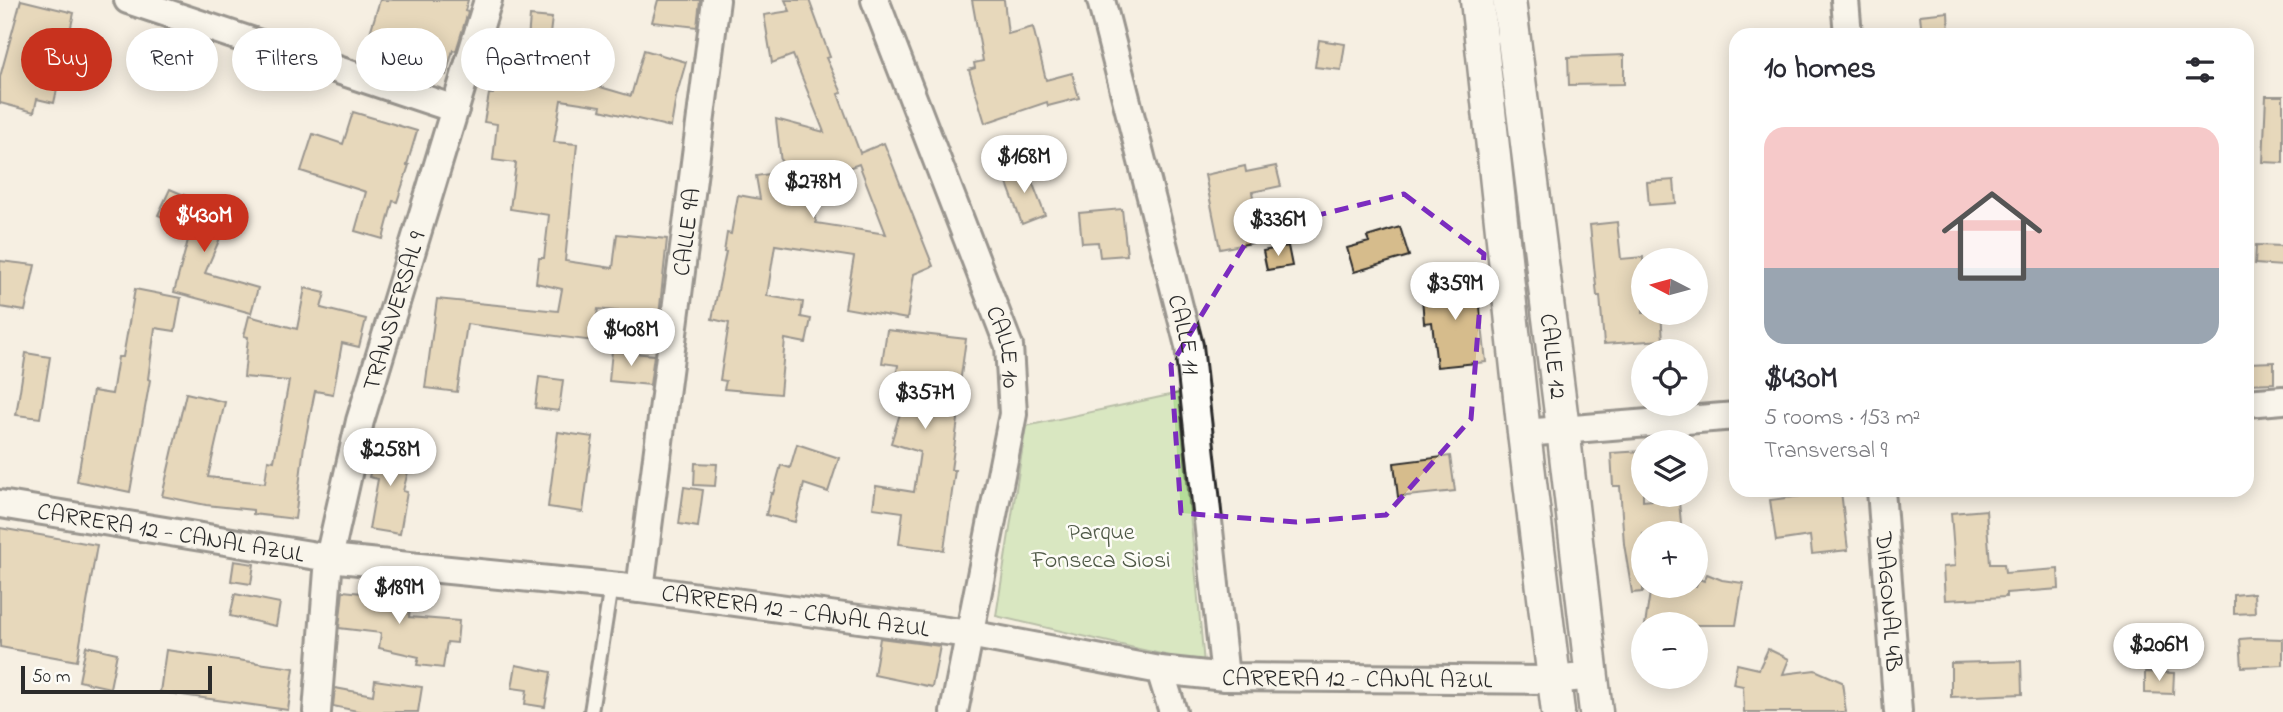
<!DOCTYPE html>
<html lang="en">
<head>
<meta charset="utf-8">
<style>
  body { margin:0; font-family:"Indie Flower",sans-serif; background:#f2f2f3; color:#2b2b33; height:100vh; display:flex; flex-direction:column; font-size:26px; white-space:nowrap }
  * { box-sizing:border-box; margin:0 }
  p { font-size:23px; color:#7c7c81 }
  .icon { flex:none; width:38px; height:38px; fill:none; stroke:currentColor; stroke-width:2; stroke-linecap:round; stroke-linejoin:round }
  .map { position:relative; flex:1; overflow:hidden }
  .sheet { position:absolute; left:1729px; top:28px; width:525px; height:469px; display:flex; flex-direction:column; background:#fff; border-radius:21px; box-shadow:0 4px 18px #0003 }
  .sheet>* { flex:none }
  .hud { position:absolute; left:21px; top:28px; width:665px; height:63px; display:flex; gap:14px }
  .needle { width:46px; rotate:276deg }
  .fabs { position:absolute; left:1631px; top:248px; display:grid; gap:14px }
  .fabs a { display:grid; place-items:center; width:77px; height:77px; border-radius:50%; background:#fff; box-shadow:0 4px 18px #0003; font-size:35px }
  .scale { position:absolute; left:21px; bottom:18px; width:191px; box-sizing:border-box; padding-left:7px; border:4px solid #2b2b2b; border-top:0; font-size:19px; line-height:24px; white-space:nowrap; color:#2b2b2b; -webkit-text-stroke:5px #fdfcf7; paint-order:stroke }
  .price { position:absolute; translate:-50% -60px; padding:0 16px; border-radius:24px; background:#fff; color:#222; font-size:23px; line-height:46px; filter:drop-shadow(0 2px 4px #0008) }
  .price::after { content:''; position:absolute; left:50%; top:42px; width:21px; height:16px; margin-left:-10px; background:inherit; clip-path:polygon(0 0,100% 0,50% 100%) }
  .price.active { background:#c8321e; color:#fff }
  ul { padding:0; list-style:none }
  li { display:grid; align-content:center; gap:14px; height:371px; padding:0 35px }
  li+li { border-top:2px solid #e1e1e2 }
  li span { display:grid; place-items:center; height:217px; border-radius:21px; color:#555 }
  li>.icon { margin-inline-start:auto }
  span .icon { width:126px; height:126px; fill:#fffc; stroke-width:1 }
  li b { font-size:30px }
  h2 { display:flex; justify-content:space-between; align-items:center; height:84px; padding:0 35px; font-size:30px }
  .tag { padding:0 24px; border-radius:32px; background:#fff; box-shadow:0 4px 18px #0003; font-size:24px; line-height:63px }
  .tag.active { background:#c8321e; color:#fff }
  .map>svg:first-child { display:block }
</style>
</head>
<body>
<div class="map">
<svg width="2283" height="712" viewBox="0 0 2283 712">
  <rect width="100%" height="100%" fill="#f5efe2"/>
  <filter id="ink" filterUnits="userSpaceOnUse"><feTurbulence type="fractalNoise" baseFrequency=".0143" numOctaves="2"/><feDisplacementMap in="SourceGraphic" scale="14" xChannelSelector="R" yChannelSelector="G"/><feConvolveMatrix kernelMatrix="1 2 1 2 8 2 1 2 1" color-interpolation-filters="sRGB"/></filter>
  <g filter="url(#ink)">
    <path fill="#b5dd99" stroke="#708462" stroke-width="2" d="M1179 393 1204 664 996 616 1026 426Z"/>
    <path fill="#d6bc8c" stroke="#2b2b2b" stroke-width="2" fill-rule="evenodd" d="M21 0 74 13 54 103 37 99 34 112 0 103V77Z
      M380 0H468L465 11 468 12 456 51 453 50 446 75 365 49Z
      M658 0H700L697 27 652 22Z
      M785 0H809L830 57 826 58 842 93 838 94 860 153 884 143 933 266 914 274 907 319 845 308 854 257 775 245 767 296 803 302 801 317 811 319 806 343 785 339 780 394 724 389 726 381 720 380 729 323 712 319 726 252H724L727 233 731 234 738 195 760 199 756 176 782 172 776 119 824 132 793 55 772 63 764 15 790 11ZM859 164 886 234 816 223 810 182Z
      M972 0H1004L1008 34 1033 27 1046 80 1072 73 1079 98 1048 106 1047 102 985 123 969 70 975 68 974 63 983 61Z
      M1948 12 1949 35H1922L1920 15Z
      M530 16 552 18 546 66 581 72 580 79 590 81V84L631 96 644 50 686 62 676 97 671 127 600 110 601 106 561 100 554 142 577 144 565 261 613 268 617 234 667 239 659 316 598 309 593 341 467 324 457 392 425 388 437 299 558 311 562 289 536 283 539 258H544L549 215 510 209 516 163 493 160 497 124 484 122 489 94H493L506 46 527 52Z
      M1319 40 1345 44 1341 70 1315 67Z
      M1624 55V84L1569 85 1568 57Z
      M2266 96H2283V163L2263 162Z
      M353 112 417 131 407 165H409L397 202 393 201 383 239 355 231 366 192 301 171 313 134 343 144Z
      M1026 166 1045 215 1022 224 1004 175Z
      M1245 166 1246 172 1276 166 1281 186 1252 192 1262 241 1220 249 1205 175Z
      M1674 180 1676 203 1649 205 1647 182Z
      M170 189 230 215 205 273 258 288 251 313 174 292 191 229 158 215Z
      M1122 209 1127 255 1100 257 1098 242 1082 243 1079 213Z
      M1617 222 1621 259 1643 257V313H1661L1663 340 1604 344 1600 296H1597L1590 225Z
      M1400 227 1409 256 1354 272 1347 248 1369 242 1367 237Z
      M2256 245 2283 246V266L2255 264Z
      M1288 246 1292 266 1267 270 1263 251Z
      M0 261 35 265 25 311 0 307Z
      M1477 279 1486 362 1437 367 1432 322 1424 323 1421 284Z
      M305 288 325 293 321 308 366 319 359 347 342 343 333 394 315 391 304 446 295 519 253 514V510L206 505 162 496 186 393 225 402 208 477 265 483 268 460 274 461 289 381 244 377 248 337 244 336 249 316 297 329Z
      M135 289 181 298 175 331 155 328 148 379 150 380 130 492 77 481 93 391 112 394 118 357H123Z
      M887 330 966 339 959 391H962L951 470H955L944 550 899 544 903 512 873 508 876 486 914 492 920 452 891 443 902 407 892 405 898 365 882 363Z
      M612 351 654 355 650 385 609 381Z
      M26 353 50 357 40 418 16 415Z
      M2274 362V383L2247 384V363Z
      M539 377 563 380 559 411 535 408Z
      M558 432 593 437 583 512 548 507Z
      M378 444 413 453 403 491 407 492 400 534 369 529 378 479 369 477Z
      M797 444 839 458 828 492 804 484 795 522 766 515 771 493 773 494 781 465 790 468Z
      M1643 451V501L1663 499V504L1679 502 1682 534H1643V592L1632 593 1624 544 1620 486H1613L1611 453Z
      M1450 456 1455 491 1398 497 1394 463Z
      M695 463 717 464 715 486 694 485Z
      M684 487 703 490 698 527 679 524Z
      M1841 491 1848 550 1812 554 1810 536 1776 541 1770 500Z
      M1986 510 1990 564H2004L2005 573 2058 569 2059 589 2006 593V597L1945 600 1943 567 1955 566 1951 513Z
      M0 528 97 545 77 661 0 647Z
      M234 561 254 564 251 584 231 581Z
      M1707 574 1722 580 1743 583 1736 625H1645L1651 586H1696L1699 579 1704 581Z
      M343 591 411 598 409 617 459 621 457 643 447 642 443 668 417 665 419 657 379 648 381 633 339 628Z
      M2254 593 2255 613 2234 614V595Z
      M235 594 280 603 276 626 230 616Z
      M880 638 940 646 932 687 874 675Z
      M2253 638 2283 639V665L2242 667 2240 639Z
      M86 646 117 653 110 688 79 681Z
      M1768 649 1789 659 1783 674 1815 670 1842 682 1846 712H1744L1743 686 1733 684 1737 664 1759 669Z
      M166 650 294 668 288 710 160 692Z
      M2021 661 2022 694 1951 697V663Z
      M516 665 551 672 545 707 525 704 527 690 512 688Z
      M2145 672 2174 673 2173 694 2145 693Z
      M375 680 422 687 418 712H362L333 706 335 688 373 695Z"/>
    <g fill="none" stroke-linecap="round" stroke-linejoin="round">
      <g stroke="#2b2b2b" stroke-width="18">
        <path id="service" d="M591 712 611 586"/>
      </g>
      <g stroke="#2b2b2b" stroke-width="32">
        <g id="minor">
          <path d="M128 0 455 109"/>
          <path id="s1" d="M875 0 1009 346 1013 414 954 712"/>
          <path id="s2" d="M1101 0 1189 346 1225 677"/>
          <path d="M1845 0 1848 35"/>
          <path d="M2247 403 2283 400"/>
          <path d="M1524 433 1736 416"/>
          <path id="s3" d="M1881 490 1898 712"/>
          <path id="s4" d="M0 504 329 558 640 589 969 634 1160 670 1225 677 1554 680 1592 676"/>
          <path id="s5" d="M640 589 716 0"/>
          <path d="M1160 670 1173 712"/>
          <path id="s6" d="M317 712 329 558 360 421 488 0"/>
        </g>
      </g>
      <g stroke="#2b2b2b" stroke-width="37">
        <g id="tertiary">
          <path d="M1477 0 1524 433 1558 712"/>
          <path id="s7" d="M1509 0 1563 429 1596 712"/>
        </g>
      </g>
      <use href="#service" stroke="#fdfcf7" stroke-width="12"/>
      <use href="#minor" stroke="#fdfcf7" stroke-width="26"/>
      <use href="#tertiary" stroke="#fdfcf7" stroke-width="32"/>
    </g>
  </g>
  <path d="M0 0H2283V712H0ZM1404 194 1484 254 1471 419 1386 515 1296 522 1181 513 1171 365 1253 231Z" fill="#f5efe2" fill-opacity=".55" fill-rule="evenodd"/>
  <path fill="none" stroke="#7b2cbf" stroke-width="5" stroke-dasharray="14 9" stroke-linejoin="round" d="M1404 194 1484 254 1471 419 1386 515 1296 522 1181 513 1171 365 1253 231Z"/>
  <g text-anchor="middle" stroke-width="5" stroke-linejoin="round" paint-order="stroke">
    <g font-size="24" fill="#2b2b2b" stroke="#fdfcf7">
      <text dy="8" stroke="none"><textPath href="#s5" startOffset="360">CALLE 9A</textPath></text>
      <text dy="8" stroke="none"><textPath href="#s6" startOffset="410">TRANSVERSAL 9</textPath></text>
      <text dy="8" stroke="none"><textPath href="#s2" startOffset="345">CALLE 11</textPath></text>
      <text dy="8" stroke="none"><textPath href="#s1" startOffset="371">CALLE 10</textPath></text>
      <text dy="8" stroke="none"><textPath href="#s7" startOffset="359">CALLE 12</textPath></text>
      <text dy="8" stroke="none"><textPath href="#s4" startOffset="173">CARRERA 12 - CANAL AZUL</textPath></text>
      <text dy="8" stroke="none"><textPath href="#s3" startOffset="112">DIAGONAL 4B</textPath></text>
      <text dy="8" stroke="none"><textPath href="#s4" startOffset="803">CARRERA 12 - CANAL AZUL</textPath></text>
      <text dy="8" stroke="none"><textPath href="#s4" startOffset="1370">CARRERA 12 - CANAL AZUL</textPath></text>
    </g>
    <g font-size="24" fill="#4e5846" stroke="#fdfcf7">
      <text x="1101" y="539">Parque<tspan x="1101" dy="28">Fonseca Siosi</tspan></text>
    </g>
  </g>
</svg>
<div class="fabs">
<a><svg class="needle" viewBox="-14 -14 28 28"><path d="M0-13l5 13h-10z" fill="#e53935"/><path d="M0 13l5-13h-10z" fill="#7c7c81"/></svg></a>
<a><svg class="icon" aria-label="locate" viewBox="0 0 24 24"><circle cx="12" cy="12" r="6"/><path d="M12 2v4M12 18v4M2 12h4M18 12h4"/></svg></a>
<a><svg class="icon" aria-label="layers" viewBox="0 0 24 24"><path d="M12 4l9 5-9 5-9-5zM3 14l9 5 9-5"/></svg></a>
<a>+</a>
<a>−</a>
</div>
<div class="scale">50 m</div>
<b class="price" style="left:1024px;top:195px">$168M</b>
<b class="price" style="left:813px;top:220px">$278M</b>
<b class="price active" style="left:204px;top:254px">$430M</b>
<b class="price" style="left:1278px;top:258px">$336M</b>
<b class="price" style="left:1455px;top:322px">$359M</b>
<b class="price" style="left:631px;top:368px">$408M</b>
<b class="price" style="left:925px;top:431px">$357M</b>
<b class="price" style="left:390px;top:488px">$258M</b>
<b class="price" style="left:399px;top:626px">$189M</b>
<b class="price" style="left:2159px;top:683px">$206M</b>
<div class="hud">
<a class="tag active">Buy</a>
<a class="tag">Rent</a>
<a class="tag">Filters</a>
<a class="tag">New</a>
<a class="tag">Apartment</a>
</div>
<section class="sheet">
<h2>10 homes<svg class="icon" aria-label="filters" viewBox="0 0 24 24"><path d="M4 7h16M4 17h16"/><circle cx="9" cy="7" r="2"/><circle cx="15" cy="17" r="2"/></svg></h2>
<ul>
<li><span style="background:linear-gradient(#f6c9c9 65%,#9aa5b1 0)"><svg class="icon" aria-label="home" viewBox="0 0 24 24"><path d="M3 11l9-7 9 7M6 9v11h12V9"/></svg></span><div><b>$430M</b><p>5 rooms · 153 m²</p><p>Transversal 9</p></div></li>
</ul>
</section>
</div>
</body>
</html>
